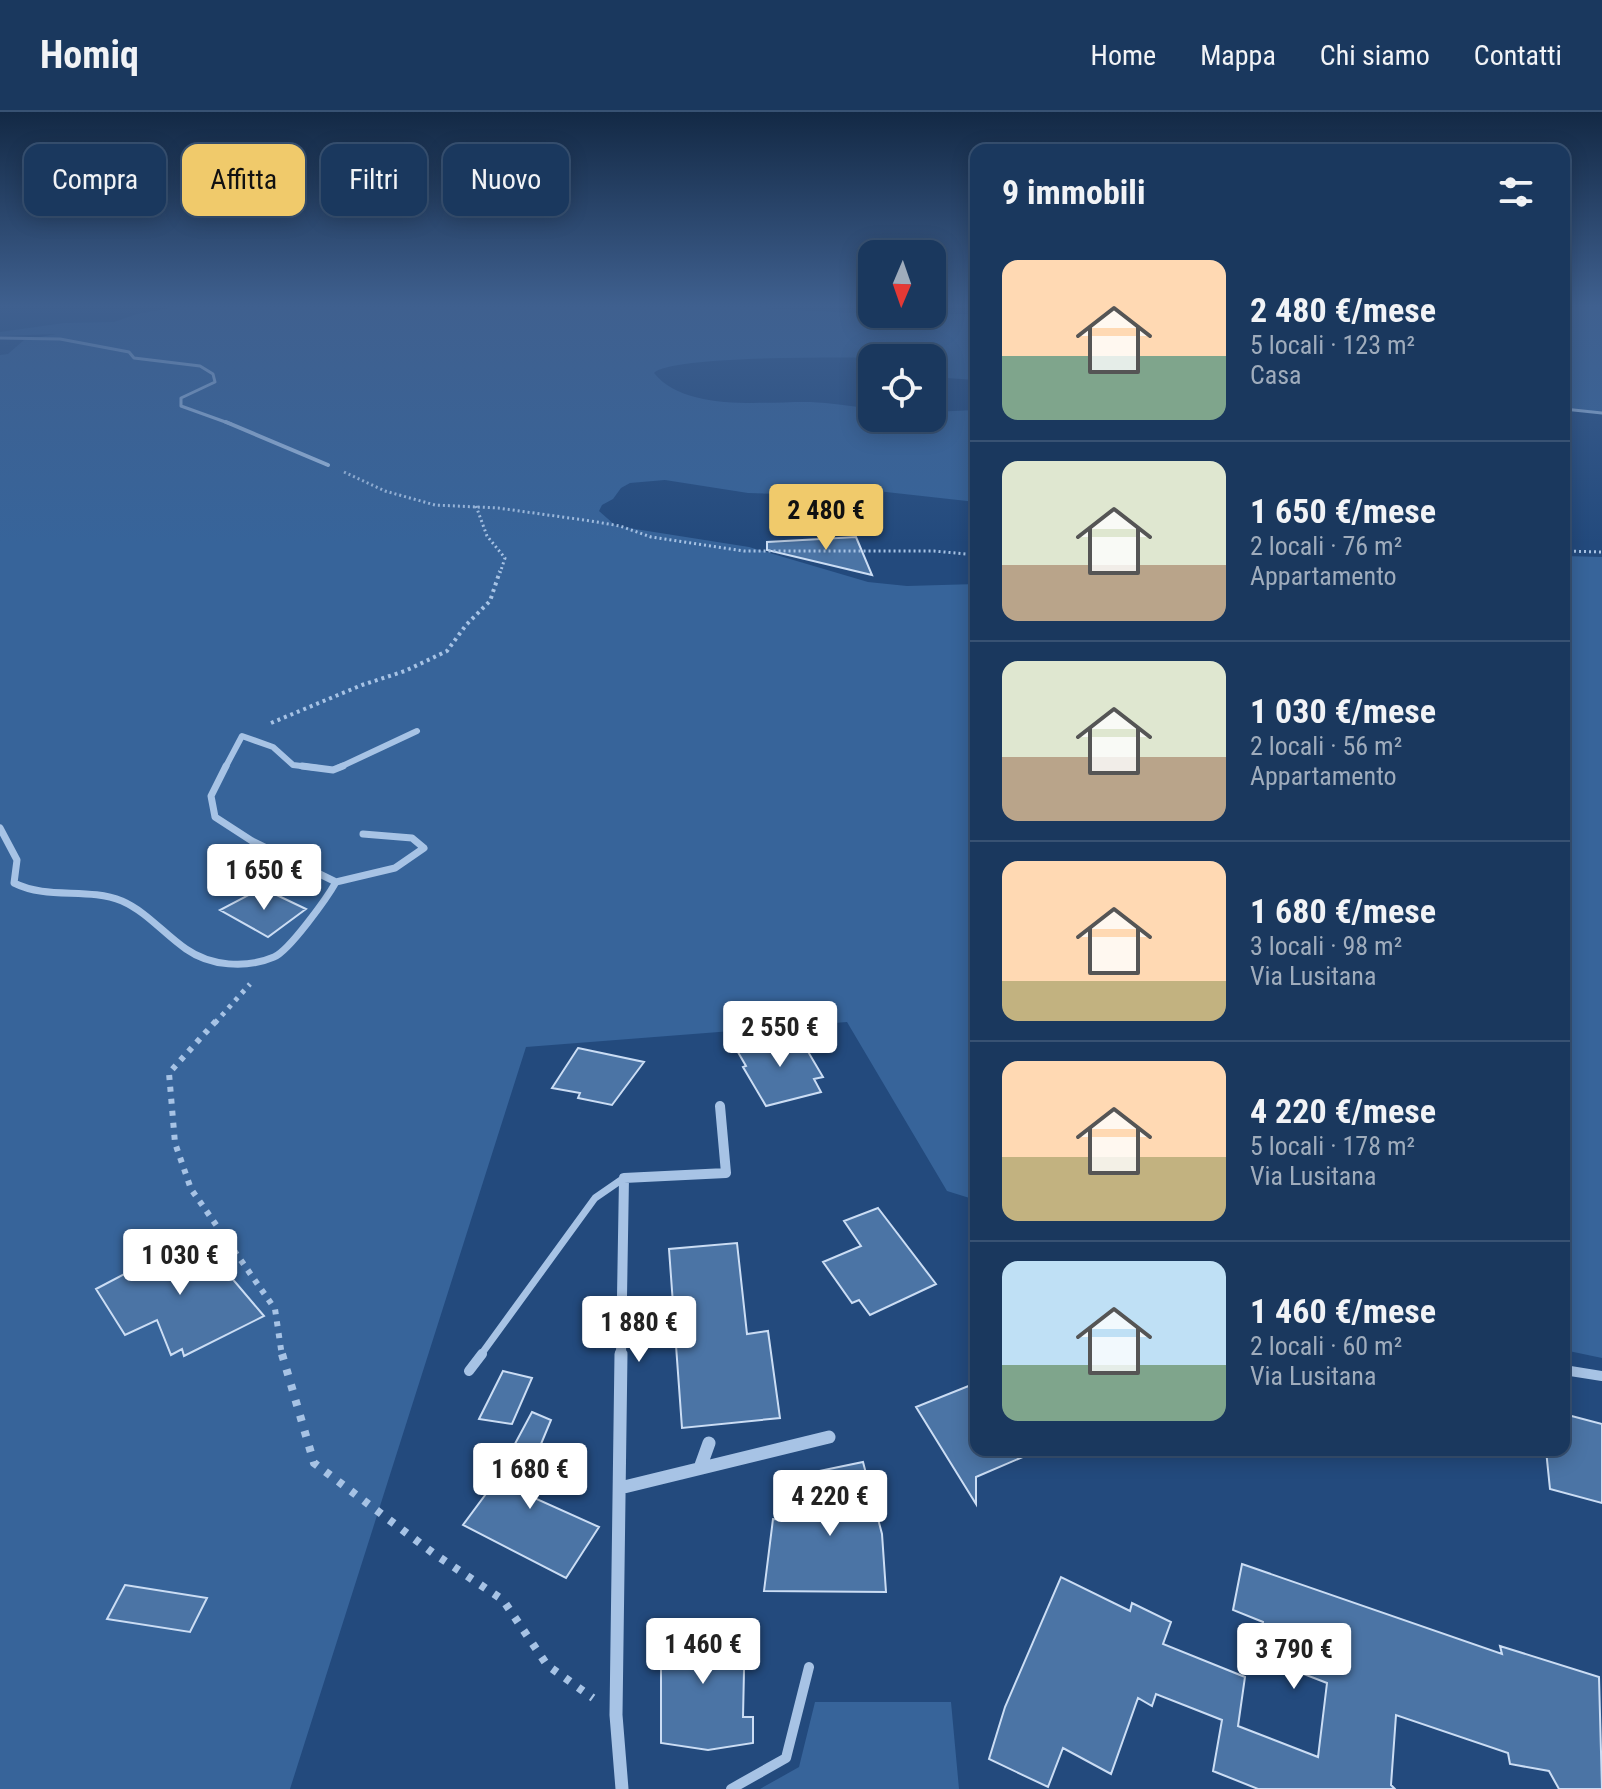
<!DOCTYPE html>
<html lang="it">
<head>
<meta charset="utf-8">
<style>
  body { margin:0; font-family:"Roboto Condensed",sans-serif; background:#233f64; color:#f1f3f6; height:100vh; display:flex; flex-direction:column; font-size:30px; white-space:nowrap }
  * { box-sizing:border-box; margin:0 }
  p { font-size:26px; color:#9facbc }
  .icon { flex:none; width:44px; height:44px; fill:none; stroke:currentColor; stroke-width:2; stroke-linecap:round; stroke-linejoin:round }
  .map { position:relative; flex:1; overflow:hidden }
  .sheet { position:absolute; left:970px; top:32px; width:600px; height:1312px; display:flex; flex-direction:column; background:#1a385e; border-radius:16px; box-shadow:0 4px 20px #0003,0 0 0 2px #385273 }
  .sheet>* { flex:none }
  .guide { position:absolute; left:24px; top:32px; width:760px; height:72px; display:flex; gap:16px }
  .needle { width:52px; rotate:182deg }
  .controls { position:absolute; left:858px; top:128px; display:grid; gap:16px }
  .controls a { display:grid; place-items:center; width:88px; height:88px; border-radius:16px; background:#1a385e; box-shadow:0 4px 20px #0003,0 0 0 2px #385273; font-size:40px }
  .price { position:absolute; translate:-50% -68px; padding:0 18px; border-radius:8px; background:#fff; color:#222; font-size:26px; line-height:52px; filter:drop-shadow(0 2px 4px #0008) }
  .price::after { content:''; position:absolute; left:50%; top:48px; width:24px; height:18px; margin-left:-12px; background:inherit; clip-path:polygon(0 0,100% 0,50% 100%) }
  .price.active { background:#f0ca6b; color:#111 }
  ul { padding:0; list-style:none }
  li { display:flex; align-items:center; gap:24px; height:200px; padding:0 32px }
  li+li { border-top:2px solid #385273 }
  li span { display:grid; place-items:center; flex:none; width:224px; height:160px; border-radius:16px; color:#555 }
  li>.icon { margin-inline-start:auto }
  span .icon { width:96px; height:96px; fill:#fffc; stroke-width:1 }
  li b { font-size:34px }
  h2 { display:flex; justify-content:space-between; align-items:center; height:96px; padding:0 32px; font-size:34px }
  .chip { padding:0 28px; border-radius:16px; background:#1a385e; box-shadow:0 4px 20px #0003,0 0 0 2px #385273; font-size:28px; line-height:72px }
  .chip.active { background:#f0ca6b; color:#111 }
  header { display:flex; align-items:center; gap:48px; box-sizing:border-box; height:112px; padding:0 40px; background:#1a385e; border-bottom:2px solid #385273 }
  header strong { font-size:38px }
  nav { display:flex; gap:44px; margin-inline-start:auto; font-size:28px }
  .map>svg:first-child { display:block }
</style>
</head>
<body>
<header>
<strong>Homiq</strong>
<nav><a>Home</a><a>Mappa</a><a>Chi siamo</a><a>Contatti</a></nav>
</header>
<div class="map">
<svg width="1602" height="1677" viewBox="0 0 1602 1677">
  <rect width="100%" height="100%" fill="#234a7d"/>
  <path fill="#37649a" d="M171 196H759L872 202H976V268L932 265V246C893 246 674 241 654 261 686 301 766 289 810 290 831 291 851 294 872 297V306H932V300L976 298V390L877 379 822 383 748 381 665 368 630 371 621 376 613 387 602 393 599 399 616 414 749 435 868 470 907 474 976 472V1088L947 1079 847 910 526 935 290 1677H0V243L8 242 24 228 56 222 0 224V220L64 211 114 210 137 202Z
    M1564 196H1602V300L1564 297Z
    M1564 444 1602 445V1246L1564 1238Z
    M815 1590H951L959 1677H760L799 1655Z"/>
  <path fill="#4b74a5" stroke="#cbddf4" stroke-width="2" d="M856 425 872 463 767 438V430Z
    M262 776 306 797 268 825 220 798Z
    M767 924 770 931 800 926 823 965 814 967 821 980 766 994 743 955 746 954 735 935Z
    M578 936 644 950 612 993 578 986 580 981 552 976Z
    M878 1096 936 1172 870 1203 859 1188 852 1191 823 1150 861 1134 844 1109Z
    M181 1122 190 1139 202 1131 264 1204 184 1244 182 1237 171 1243 157 1208 125 1223 96 1177 151 1148 147 1140Z
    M737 1131 747 1222 768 1219 780 1306 682 1316 669 1137Z
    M503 1259 532 1266 512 1312 479 1307Z
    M976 1271V1338H1039L976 1365V1392L916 1295Z
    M532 1300 551 1308 521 1380 599 1415 566 1466 463 1413 494 1371Z
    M1564 1302 1602 1312V1391L1550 1377 1546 1338H1564Z
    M863 1350 882 1422 886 1480 764 1479 773 1407 810 1409 800 1363Z
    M1242 1452 1502 1542 1500 1534 1599 1565 1602 1677H1559L1549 1659 1510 1652 1508 1641 1396 1603 1391 1673 1395 1677H1258L1213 1659 1222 1608 1156 1582 1152 1594 1138 1586 1111 1662 1063 1636 1048 1675 989 1647 1005 1595 1061 1465 1130 1499 1132 1491 1171 1510 1163 1532 1245 1565 1238 1614 1318 1645 1327 1571 1257 1544 1263 1510 1233 1498Z
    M125 1473 207 1486 190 1520 107 1507Z
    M661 1509 745 1513 743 1605H753V1631L708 1638 661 1631Z"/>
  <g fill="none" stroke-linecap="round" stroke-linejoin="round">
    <path stroke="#a7c3e5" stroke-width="3" stroke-dasharray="2 3" stroke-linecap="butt" d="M344 360 385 379 435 393 498 396 591 409 620 414 651 425 744 439H934L976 443
      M476 394 487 424 505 446 500 461
      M1564 439 1602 440"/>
    <path stroke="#a7c3e5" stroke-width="4" stroke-dasharray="3 4" stroke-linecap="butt" d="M271 611 362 573 405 559 447 539 466 513 490 489 500 459"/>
    <path stroke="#a7c3e5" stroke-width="5" stroke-dasharray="4 6" stroke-linecap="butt" d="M215 911 250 872"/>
    <path stroke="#a7c3e5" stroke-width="6" stroke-dasharray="5 7" stroke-linecap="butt" d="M216 909 169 961 175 1031 191 1077 275 1197 282 1244"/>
    <path stroke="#a7c3e5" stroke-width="8" stroke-dasharray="6 10" stroke-linecap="butt" d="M282 1242 314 1351 433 1441 503 1488 547 1553 593 1586"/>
    <path stroke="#a7c3e5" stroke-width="7" d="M480 1244 595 1086 624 1066"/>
    <path stroke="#a7c3e5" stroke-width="10" d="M1564 1258 1602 1264
      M469 1259 482 1242
      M731 1677 786 1646 809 1555"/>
    <path stroke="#a7c3e5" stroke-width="3" d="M0 226 60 227 129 240 134 246 200 254 213 262 215 270 181 286V294L231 312
      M1564 297 1602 301"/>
    <path stroke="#a7c3e5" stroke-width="4" d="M226 310 328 353"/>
    <path stroke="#a7c3e5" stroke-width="6" d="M225 656 242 624 273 635 293 653 318 656
      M338 656 417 619"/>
    <path stroke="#a7c3e5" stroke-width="7" d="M302 654 333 658 343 654
      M0 716 17 748 14 771C48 788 87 775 122 789 147 800 164 822 186 837 210 854 246 857 274 845 289 839 327 786 336 770L252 729 215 705 211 684 226 654
      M336 770 395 756 424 736 412 726 363 722"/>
    <path stroke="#a7c3e5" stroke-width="10" d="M621 1244 624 1066 726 1061 720 994"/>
    <path stroke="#a7c3e5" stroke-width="13" d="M621 1242 616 1603 622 1677
      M700 1356 709 1331
      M620 1376 829 1325"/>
  </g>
  <linearGradient id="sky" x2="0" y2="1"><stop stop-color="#132945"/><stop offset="0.45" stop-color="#3f608f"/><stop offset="1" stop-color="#3f608f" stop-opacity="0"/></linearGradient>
  <rect width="1602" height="431" fill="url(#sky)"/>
</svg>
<div class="controls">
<a><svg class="needle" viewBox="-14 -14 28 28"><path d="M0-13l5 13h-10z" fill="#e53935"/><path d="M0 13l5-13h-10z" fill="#9facbc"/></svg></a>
<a><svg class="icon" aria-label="locate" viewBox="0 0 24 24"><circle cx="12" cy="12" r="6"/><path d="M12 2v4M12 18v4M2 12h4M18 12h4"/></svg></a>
</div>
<b class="price active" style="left:826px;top:440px">2 480 €</b>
<b class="price" style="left:264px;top:800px">1 650 €</b>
<b class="price" style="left:780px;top:957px">2 550 €</b>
<b class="price" style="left:180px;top:1185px">1 030 €</b>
<b class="price" style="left:639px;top:1252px">1 880 €</b>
<b class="price" style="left:530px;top:1399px">1 680 €</b>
<b class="price" style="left:830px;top:1426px">4 220 €</b>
<b class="price" style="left:703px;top:1574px">1 460 €</b>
<b class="price" style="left:1294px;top:1579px">3 790 €</b>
<div class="guide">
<a class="chip">Compra</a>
<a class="chip active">Affitta</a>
<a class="chip">Filtri</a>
<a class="chip">Nuovo</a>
</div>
<section class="sheet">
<h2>9 immobili<svg class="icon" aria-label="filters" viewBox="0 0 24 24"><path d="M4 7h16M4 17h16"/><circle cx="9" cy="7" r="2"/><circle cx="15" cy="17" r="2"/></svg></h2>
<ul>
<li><span style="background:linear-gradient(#ffd9b3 60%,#7fa58c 0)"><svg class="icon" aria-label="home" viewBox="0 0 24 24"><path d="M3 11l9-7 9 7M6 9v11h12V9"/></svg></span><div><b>2 480 €/mese</b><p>5 locali · 123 m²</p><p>Casa</p></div></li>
<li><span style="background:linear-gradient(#dfe7d0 65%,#b9a48a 0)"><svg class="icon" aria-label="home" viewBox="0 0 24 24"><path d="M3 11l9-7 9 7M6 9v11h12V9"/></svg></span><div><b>1 650 €/mese</b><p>2 locali · 76 m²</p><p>Appartamento</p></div></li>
<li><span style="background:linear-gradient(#dfe7d0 60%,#b9a48a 0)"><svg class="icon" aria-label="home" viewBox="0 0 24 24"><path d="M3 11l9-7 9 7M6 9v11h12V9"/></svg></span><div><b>1 030 €/mese</b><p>2 locali · 56 m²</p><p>Appartamento</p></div></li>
<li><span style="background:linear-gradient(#ffd9b3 75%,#c2b280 0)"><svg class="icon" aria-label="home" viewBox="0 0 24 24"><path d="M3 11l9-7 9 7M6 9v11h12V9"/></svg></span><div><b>1 680 €/mese</b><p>3 locali · 98 m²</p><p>Via Lusitana</p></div></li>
<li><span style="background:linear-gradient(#ffd9b3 60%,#c2b280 0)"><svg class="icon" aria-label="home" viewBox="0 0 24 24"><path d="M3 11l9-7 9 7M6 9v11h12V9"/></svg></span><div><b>4 220 €/mese</b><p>5 locali · 178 m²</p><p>Via Lusitana</p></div></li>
<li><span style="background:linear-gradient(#bfe0f5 65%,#7fa58c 0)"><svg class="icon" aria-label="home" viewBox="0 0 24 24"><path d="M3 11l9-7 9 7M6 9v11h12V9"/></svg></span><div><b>1 460 €/mese</b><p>2 locali · 60 m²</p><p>Via Lusitana</p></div></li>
</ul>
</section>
</div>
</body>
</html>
